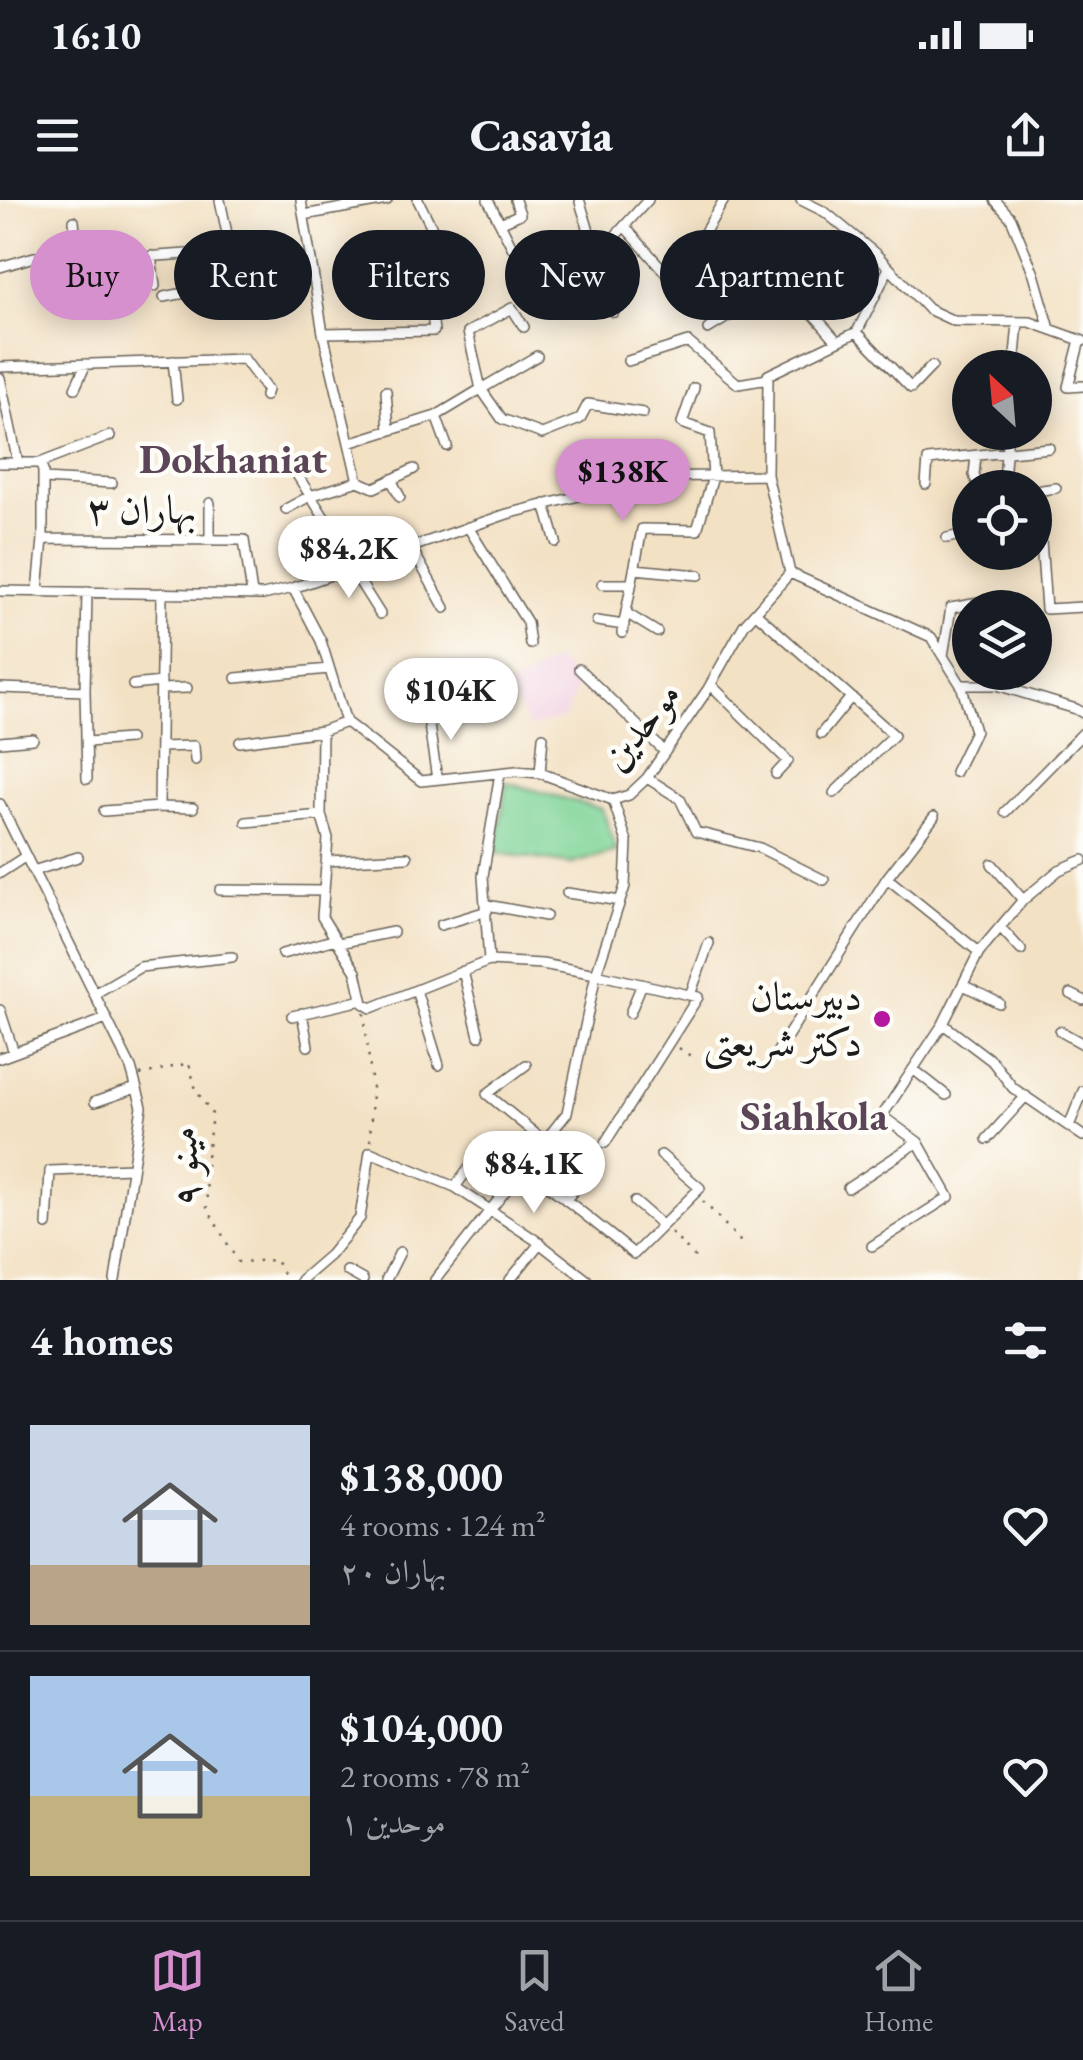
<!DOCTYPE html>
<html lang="en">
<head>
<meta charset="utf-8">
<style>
  body { margin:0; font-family:"EB Garamond",Amiri,serif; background:#20242c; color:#f1f3f6; height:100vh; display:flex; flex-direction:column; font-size:38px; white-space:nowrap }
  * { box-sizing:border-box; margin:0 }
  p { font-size:32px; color:#9ea1a6 }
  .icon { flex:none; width:55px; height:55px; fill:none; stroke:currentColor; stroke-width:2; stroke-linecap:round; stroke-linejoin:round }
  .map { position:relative; height:1080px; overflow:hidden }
  .side { display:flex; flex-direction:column; background:#171b24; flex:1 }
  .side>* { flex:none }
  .banner { position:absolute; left:30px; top:30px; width:1025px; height:90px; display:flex; gap:20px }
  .needle { width:65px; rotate:334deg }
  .controls { position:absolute; left:952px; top:150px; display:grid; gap:20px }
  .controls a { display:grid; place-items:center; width:100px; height:100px; border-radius:50%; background:#171b24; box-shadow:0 5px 25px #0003; font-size:50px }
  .price { position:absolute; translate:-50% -85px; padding:0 22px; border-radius:35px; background:#fff; color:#222; font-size:32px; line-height:65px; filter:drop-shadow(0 2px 5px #0008) }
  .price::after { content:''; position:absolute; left:50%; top:60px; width:30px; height:22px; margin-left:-15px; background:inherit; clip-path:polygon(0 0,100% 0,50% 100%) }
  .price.on { background:#d690ce; color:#111 }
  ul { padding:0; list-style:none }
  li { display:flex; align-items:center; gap:30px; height:250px; padding:0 30px }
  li+li { border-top:2px solid #363941 }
  li span { display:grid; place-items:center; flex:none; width:280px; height:200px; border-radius:0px; color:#555 }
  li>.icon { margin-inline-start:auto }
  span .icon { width:120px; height:120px; fill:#fffc; stroke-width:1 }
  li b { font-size:42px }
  h2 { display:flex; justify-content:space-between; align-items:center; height:120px; padding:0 30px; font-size:42px }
  .tag { padding:0 35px; border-radius:45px; background:#171b24; box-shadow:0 5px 25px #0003; font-size:35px; line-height:90px }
  .tag.on { background:#d690ce; color:#111 }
  .status { display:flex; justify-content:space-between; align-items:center; height:70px; padding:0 50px; background:#171b24; direction:ltr }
  .status svg { height:28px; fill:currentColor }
  header { display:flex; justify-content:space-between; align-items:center; height:130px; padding:0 30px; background:#171b24; font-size:45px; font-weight:800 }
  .menu { display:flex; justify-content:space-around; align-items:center; height:140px; border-top:2px solid #363941; background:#171b24; font-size:28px; color:#9ea1a6 }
  .menu a { display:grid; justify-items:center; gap:5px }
  .menu .on { color:#d690ce }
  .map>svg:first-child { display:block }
</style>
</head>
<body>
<div class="status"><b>16:10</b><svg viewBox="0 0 49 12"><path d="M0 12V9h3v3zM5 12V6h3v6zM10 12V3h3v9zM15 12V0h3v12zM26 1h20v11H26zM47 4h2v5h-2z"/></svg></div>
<header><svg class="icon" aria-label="menu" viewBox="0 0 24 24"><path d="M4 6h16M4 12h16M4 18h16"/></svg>Casavia<svg class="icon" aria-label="share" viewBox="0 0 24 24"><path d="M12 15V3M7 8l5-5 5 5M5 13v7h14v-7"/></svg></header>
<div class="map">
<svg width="1083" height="1080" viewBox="0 0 1083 1080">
  <rect width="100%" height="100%" fill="#fdfcf7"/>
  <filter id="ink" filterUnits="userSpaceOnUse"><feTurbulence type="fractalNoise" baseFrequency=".01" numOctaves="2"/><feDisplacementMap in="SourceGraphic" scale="20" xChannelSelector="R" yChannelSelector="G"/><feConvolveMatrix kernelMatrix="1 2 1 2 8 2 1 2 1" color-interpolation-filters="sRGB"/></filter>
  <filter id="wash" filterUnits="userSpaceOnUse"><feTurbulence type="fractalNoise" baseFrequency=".0048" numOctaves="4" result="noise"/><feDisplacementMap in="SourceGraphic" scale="40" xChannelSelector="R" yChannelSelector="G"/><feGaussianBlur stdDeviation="2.25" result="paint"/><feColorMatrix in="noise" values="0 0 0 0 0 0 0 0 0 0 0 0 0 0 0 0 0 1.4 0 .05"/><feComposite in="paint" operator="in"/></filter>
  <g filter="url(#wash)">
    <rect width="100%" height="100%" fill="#f3e1c4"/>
    <path fill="#f2cfe2" d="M555 460 579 481 565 518 529 527 508 488Z"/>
    <path fill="#7fd497" stroke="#4e785a" stroke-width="2.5" d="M506 582 602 609 617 651 572 664 496 653Z"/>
  </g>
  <g filter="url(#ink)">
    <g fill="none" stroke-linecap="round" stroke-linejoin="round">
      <g stroke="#676157" stroke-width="12">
        <path id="minor" d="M220 0 239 91
          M488 0 500 23
          M801 0 825 12 877 55 928 109 954 121 1030 122 1083 141
          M995 0 1011 18 1034 74 1050 129
          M580 2 614 112
          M304 15 387 0
          M74 21 78 60
          M625 27 674 82 706 73
          M703 35 724 0
          M512 47 500 23 520 14 515 0
          M151 56 155 86
          M597 56 648 0
          M0 67 34 57 86 61 230 51
          M83 91 86 61
          M164 97 200 90V53
          M708 129 785 82 837 141
          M857 132 911 188 932 166
          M323 133 434 131 430 98 465 93 418 0
          M1080 140 1068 187 1083 186
          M537 156 481 189 502 219 542 234 580 219 588 204 643 213
          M173 161 177 199
          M628 161 688 142 738 184 768 179
          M0 167 244 159 267 190 265 196
          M1014 168 1018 122
          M0 178 18 263
          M768 179 767 275 790 373
          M768 179V175L857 132 889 68
          M75 188 86 164
          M386 191 389 231
          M436 216 447 246
          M349 243 436 216 481 189 468 132 512 108 524 127
          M976 256 974 275 979 288
          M0 263H40L43 271V339L38 391
          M40 263 110 236
          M294 270 355 366
          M44 279 112 283
          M391 279 400 297
          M358 281 374 288 414 269
          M926 284 928 260 1049 248
          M1007 288 1004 279 1008 232
          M1035 291 1056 288
          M210 303V339
          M545 304 556 342
          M286 309 310 296 358 281 323 133 301 0
          M468 327 527 422 530 444
          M947 338 970 333
          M43 339 244 340 252 394
          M1041 341 1046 409 1083 407
          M411 347 445 408
          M994 352 1002 364 1016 362
          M351 368 380 414
          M634 369 699 375
          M790 373 931 437 961 485H997L1076 509 1083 513
          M602 384H631
          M293 388 321 441 346 522 421 581 516 571 540 573 613 600 629 595 647 578 708 489 744 425 790 373
          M0 391 263 395 293 388 507 314 655 277 767 275
          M87 392 85 491 87 579
          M626 413 657 432
          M756 413 894 535 834 593
          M597 421 624 425
          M622 433 642 329 697 330 713 277 710 233 682 223 694 188
          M943 456 951 408 995 400
          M579 469 665 552
          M236 478 329 469
          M133 485 161 482
          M711 485 788 561 776 574
          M0 488 85 491
          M161 489 187 488
          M427 512 437 579
          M346 522 322 531 321 615 328 638 322 717 356 772 363 803 371 808 489 761 542 764 596 774 625 686 627 642 613 600
          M821 534 851 497
          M0 542 33 539
          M87 542 129 539
          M240 542 322 531
          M160 547 194 546 195 560
          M955 572 975 531 961 485
          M540 573 543 537
          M647 578 680 599 696 632 760 648 824 680
          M0 604 131 868 142 907 115 1080
          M159 607 193 608
          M104 611 159 607 162 393
          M1005 612 1083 533
          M246 622 321 615
          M327 661 407 657
          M992 664 1023 700
          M33 671 78 657
          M0 673 26 656
          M887 678 934 617
          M220 690 324 691
          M567 693 620 701
          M487 705 546 716
          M441 725 487 711
          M1000 727 1021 750
          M339 743 393 732
          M282 754 336 739
          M489 761 483 676 500 573
          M463 771 479 836
          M963 785 999 803
          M416 790 439 865
          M94 794 140 767 232 757
          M1071 794 1083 800
          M690 795 709 743
          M0 810 14 853
          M302 813 308 846
          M630 813 642 784
          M292 816 362 800
          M943 824 992 861 1013 888 1083 936
          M1060 831 1083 844
          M778 851 887 678 979 752
          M0 858 106 819
          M526 865 487 894 544 941
          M913 869 946 895
          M95 902 136 888
          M1069 926 1083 891
          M987 939 1026 896
          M524 966 634 1054 700 988 661 955
          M455 987 485 947
          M848 988 918 942
          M566 1000 594 964
          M635 1002 662 1025
          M47 1025 50 971 132 968
          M872 1046 949 997 918 942 882 916 943 824 979 752 1023 700 1059 670 1083 660
          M347 1071 363 1080
          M301 1080 330 1055 360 1018 370 952 455 987 534 1039 587 1080
          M386 1080 400 1052
          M435 1080 567 913 596 774 698 797 605 943
          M510 1080 540 1043"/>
      </g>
      <path stroke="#676157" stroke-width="2.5" stroke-dasharray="2.5 8" stroke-linecap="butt" d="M364 813 372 888 370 945
        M679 848 695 859
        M140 875 189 863 196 890 212 914 206 965 207 1008 238 1062 276 1060 286 1080
        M548 955 557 961
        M703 1001 741 1042
        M671 1033 696 1058"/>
      <use href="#minor" stroke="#fff" stroke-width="9"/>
    </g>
  </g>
  <circle fill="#b5179e" stroke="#fdfcf7" stroke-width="4" cx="882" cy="819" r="10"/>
  <g text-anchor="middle" stroke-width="9" stroke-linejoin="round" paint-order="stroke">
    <g font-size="40" fill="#1c1c1c" stroke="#fdfcf7">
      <text x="142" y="323">بهاران ۳</text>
      <text transform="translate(640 525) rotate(-51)" y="14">موحدین</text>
      <text transform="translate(184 967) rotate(-94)" y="14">مینو ۹</text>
    </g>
    <g font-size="40" fill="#1c1c1c" stroke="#fdfcf7" text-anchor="end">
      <text x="862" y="810">دبیرستان<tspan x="862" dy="46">دکتر شریعتی</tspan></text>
    </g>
    <g font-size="42" font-weight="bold" fill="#5b4658" stroke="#fdfcf7">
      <text x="233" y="273">Dokhaniat</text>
      <text x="814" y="930">Siahkola</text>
    </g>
  </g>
</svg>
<div class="controls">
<a><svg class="needle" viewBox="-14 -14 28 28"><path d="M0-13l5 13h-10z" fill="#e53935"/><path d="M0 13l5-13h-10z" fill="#9ea1a6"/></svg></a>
<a><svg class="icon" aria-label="locate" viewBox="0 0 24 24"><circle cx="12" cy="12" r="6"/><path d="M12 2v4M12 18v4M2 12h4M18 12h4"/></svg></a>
<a><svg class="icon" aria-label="layers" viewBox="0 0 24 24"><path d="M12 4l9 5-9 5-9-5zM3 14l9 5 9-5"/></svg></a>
</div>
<b class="price on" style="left:623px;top:324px">$138K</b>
<b class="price" style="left:349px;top:401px">$84.2K</b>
<b class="price" style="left:451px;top:543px">$104K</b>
<b class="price" style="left:534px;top:1016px">$84.1K</b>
<div class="banner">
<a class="tag on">Buy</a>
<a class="tag">Rent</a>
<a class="tag">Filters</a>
<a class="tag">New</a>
<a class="tag">Apartment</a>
</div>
</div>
<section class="side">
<h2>4 homes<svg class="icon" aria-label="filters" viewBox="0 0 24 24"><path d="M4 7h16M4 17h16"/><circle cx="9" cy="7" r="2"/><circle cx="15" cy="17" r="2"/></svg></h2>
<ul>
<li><span style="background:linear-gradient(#c9d6e8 70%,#b9a48a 0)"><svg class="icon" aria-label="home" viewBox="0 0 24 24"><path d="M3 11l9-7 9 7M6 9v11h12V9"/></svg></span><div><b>$138,000</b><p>4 rooms · 124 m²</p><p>بهاران ۲۰</p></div><svg class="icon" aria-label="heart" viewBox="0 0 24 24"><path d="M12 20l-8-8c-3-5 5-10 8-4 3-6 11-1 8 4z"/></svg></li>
<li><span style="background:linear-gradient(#a9c7e8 60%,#c2b280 0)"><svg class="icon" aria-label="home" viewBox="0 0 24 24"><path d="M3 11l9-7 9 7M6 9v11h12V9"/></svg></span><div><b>$104,000</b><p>2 rooms · 78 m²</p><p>موحدین ۱</p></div><svg class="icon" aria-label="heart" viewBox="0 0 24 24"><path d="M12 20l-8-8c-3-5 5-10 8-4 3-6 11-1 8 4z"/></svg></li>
</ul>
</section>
<nav class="menu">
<a class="on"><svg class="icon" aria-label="map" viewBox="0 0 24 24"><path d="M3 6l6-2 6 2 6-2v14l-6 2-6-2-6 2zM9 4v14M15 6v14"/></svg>Map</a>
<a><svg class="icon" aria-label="saved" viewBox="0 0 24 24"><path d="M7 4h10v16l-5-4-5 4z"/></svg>Saved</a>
<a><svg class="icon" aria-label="home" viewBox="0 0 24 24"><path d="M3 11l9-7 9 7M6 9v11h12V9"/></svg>Home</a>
</nav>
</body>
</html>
